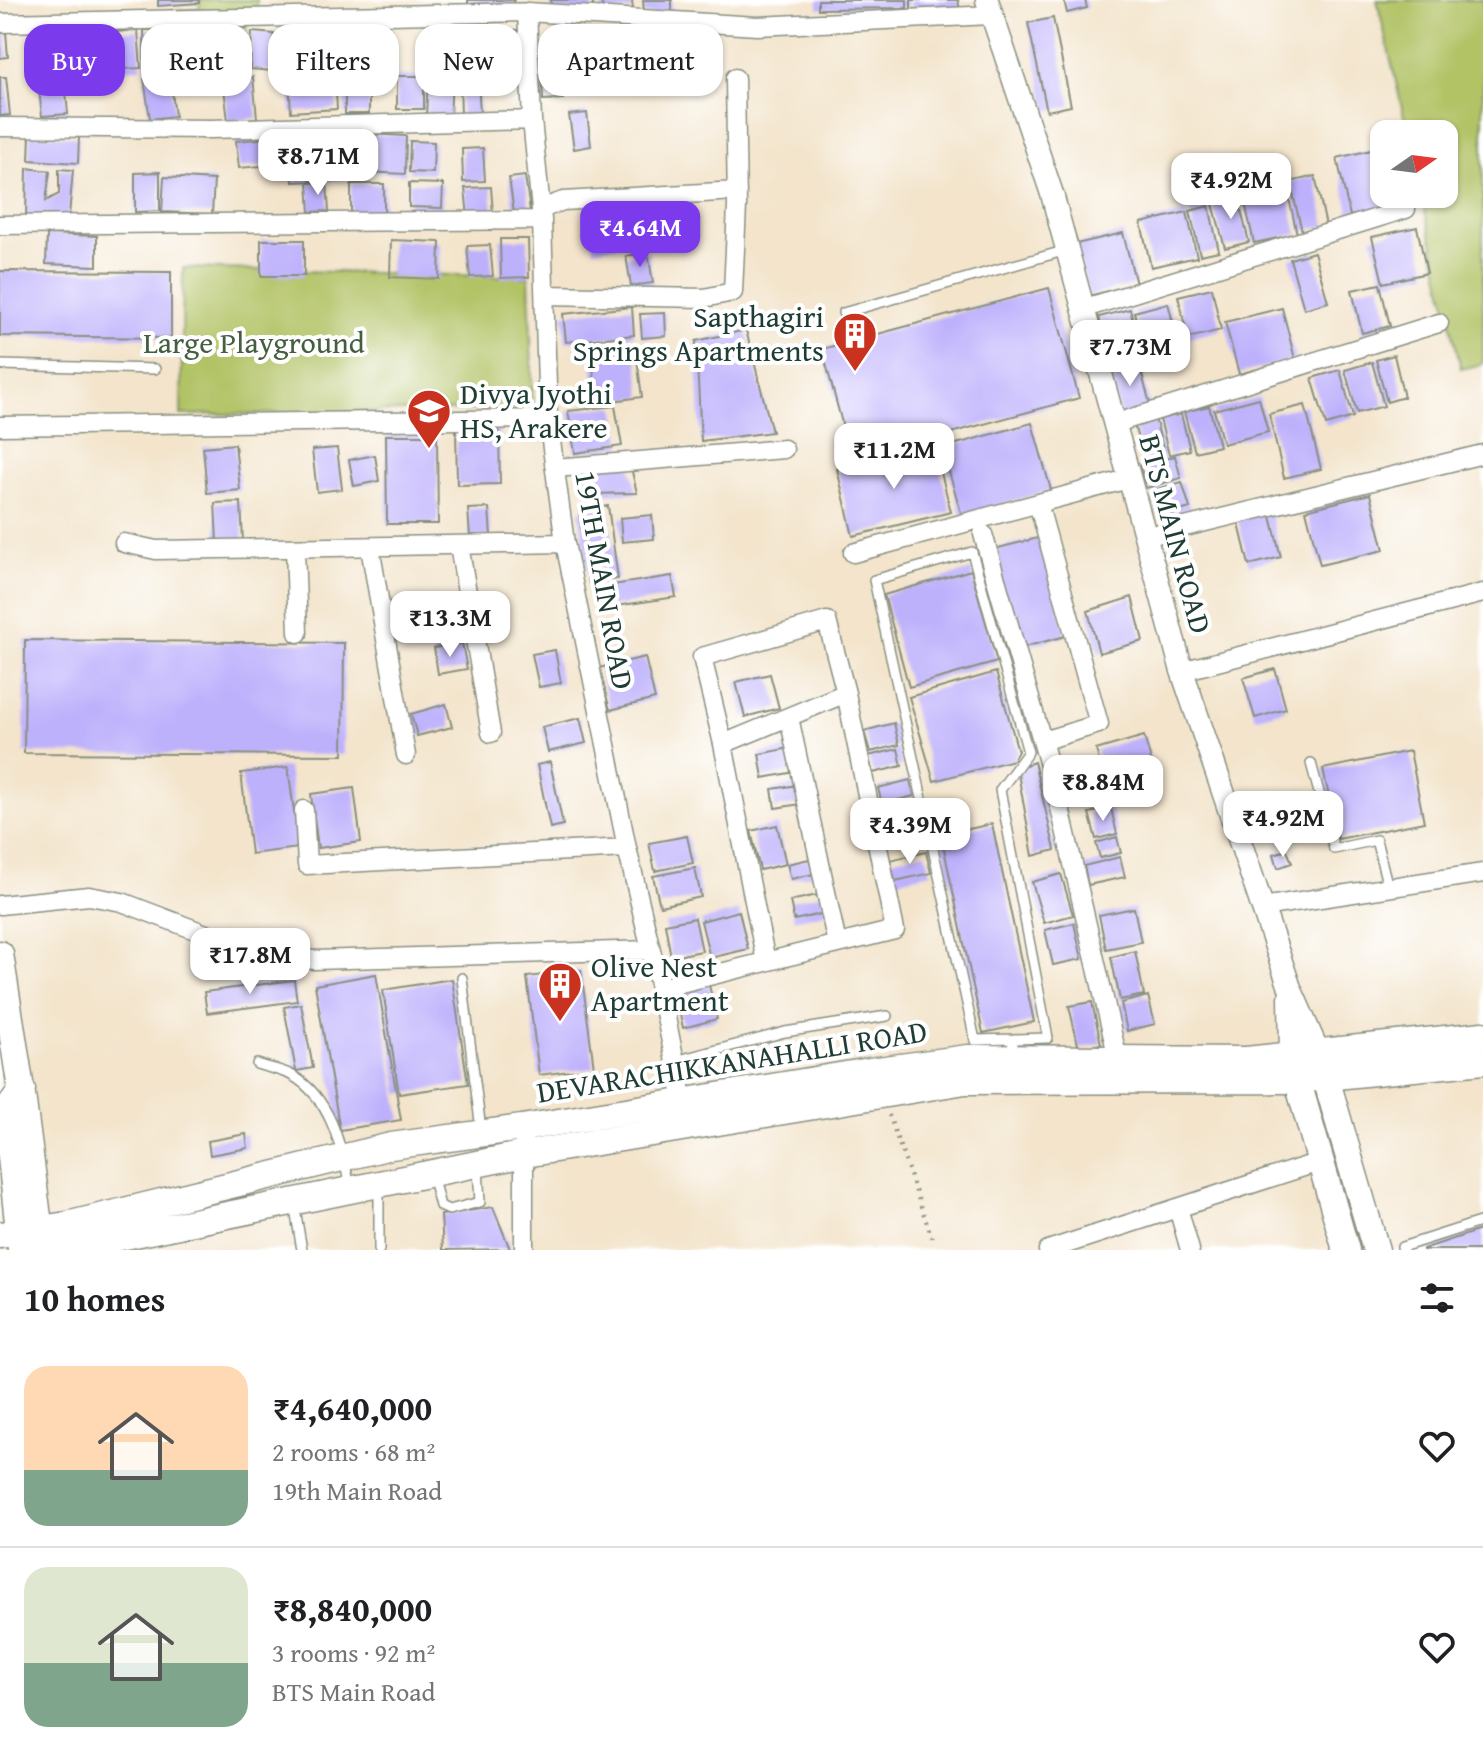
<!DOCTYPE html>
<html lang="en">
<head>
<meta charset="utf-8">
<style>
  body { margin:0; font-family:"Gentium Book Plus",serif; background:#f2f2f2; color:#202124; height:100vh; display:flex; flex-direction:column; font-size:30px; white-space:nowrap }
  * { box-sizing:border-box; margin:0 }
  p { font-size:26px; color:#757577 }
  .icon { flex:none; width:44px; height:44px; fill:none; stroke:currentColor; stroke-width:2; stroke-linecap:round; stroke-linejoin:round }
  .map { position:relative; height:1250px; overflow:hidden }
  .details { display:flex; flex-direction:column; background:#fff; flex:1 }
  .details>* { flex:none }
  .banner { position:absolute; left:24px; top:24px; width:800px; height:72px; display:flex; gap:16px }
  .needle { width:52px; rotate:76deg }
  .buttons { position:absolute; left:1370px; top:120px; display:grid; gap:16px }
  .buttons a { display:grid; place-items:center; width:88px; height:88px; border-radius:16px; background:#fff; box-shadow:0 2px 6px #0004; font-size:40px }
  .price { position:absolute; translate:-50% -68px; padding:0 18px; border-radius:16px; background:#fff; color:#222; font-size:26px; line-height:52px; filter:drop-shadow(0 2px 4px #0008) }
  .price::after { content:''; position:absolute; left:50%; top:48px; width:24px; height:18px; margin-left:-12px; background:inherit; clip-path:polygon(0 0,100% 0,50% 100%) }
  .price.on { background:#7c3aed; color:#fff }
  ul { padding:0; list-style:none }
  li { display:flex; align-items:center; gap:24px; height:200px; padding:0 24px }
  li+li { border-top:2px solid #e0e0e0 }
  li span { display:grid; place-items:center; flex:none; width:224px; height:160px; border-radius:24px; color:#555 }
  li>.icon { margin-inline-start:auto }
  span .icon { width:96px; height:96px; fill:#fffc; stroke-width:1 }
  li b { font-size:34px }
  h2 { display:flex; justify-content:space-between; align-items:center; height:96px; padding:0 24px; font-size:34px }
  .pill { padding:0 28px; border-radius:24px; background:#fff; box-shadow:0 2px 6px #0004; font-size:28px; line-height:72px }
  .pill.on { background:#7c3aed; color:#fff }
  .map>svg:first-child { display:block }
</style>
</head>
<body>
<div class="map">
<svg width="1483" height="1250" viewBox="0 0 1483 1250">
  <rect width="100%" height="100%" fill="#fff"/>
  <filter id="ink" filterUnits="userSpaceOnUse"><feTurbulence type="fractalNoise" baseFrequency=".0125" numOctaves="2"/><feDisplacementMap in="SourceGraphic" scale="16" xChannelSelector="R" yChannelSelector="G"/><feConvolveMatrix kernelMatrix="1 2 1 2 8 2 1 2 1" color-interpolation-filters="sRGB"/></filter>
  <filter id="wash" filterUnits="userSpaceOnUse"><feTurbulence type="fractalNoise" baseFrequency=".006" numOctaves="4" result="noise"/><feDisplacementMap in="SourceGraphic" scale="32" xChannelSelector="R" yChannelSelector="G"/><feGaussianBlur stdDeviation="1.8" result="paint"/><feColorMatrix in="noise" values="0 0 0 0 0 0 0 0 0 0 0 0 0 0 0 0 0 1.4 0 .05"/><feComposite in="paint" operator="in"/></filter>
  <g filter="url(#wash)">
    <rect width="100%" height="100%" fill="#f3e4cb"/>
    <path fill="#b2c366" stroke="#68804d" stroke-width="2" d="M199 0H257V23H247L249 76 173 79 170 11 200 9Z
      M1377 0H1483V364L1461 369 1421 194H1444V134H1408Z
      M183 268 529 277 533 409 181 415Z"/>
    <g id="blocks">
      <path fill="#beb1fc" d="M158 0H199V3L158 6Z
        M468 0H514V6H468Z
        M551 0H593V11L551 10Z
        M602 0H632L633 10 602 12Z
        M643 0H672V13L644 14Z
        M818 0H907V8L818 9Z
        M911 0H958L960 10 911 9Z
        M1064 0H1085L1087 8 1067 13Z
        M1053 18 1071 106 1047 111 1028 23Z
        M186 29 187 74 145 75 144 30Z
        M343 29 391 30 390 66H343Z
        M138 30 141 68 118 69 115 32Z
        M519 30 520 71 460 73 459 32Z
        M6 32 8 57 0 58V33Z
        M252 32 274 34 272 71 250 69Z
        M220 34H245L246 72 220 73Z
        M214 36 216 73 195 74 193 37Z
        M64 69 68 114 42 116 37 72Z
        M170 76 175 116 150 119 144 79Z
        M345 76H369V114H345Z
        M397 76H424V109H397Z
        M0 77H6L10 115 0 116Z
        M253 77 257 118 228 121 223 80Z
        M428 77 452 78 450 119 426 118Z
        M478 78 480 115 461 116 460 79Z
        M562 78 563 99 543 100 542 79Z
        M335 79 337 109 291 112 289 82Z
        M587 113 591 146 574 149 569 115Z
        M30 134 79 137 78 163 29 160Z
        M368 134 406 136 405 174 366 172Z
        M282 137 285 164 239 168 236 141Z
        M341 140 342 180 293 182 291 143Z
        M410 141 434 142 433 173 409 172Z
        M483 148 485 181 463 182 462 149Z
        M1371 150 1384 208 1350 216 1337 158Z
        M27 168 50 171 46 201 59 194V169L73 170 69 216 26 218Z
        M160 172V211L135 212V173Z
        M525 176 530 211 514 213 509 178Z
        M1315 176 1326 226 1302 231 1290 182Z
        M164 177 214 180 212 214 162 212Z
        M327 182 329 211 310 212 308 183Z
        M409 183 443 184 442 208 409 207Z
        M351 184H384V217H351Z
        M1286 185 1297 234 1254 243 1243 194Z
        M491 187 493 214 468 217 465 188Z
        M1237 194 1249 242 1225 248 1212 200Z
        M1209 206 1219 251 1200 255 1190 211Z
        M620 210 627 243 594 250 588 216Z
        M1187 212 1197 257 1151 267 1141 223Z
        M1417 227 1427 273 1383 283 1372 237Z
        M1123 233 1136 284 1089 296 1076 244Z
        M47 234 97 236V266L46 264Z
        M500 239H528L529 277 501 278Z
        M261 240H304V276H261Z
        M391 240 440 242 439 279 390 277Z
        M490 245 493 276 470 277 467 246Z
        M648 252 653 283 631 286 626 256Z
        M1314 252 1328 302 1304 309 1290 259Z
        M0 271 171 272V338L0 336Z
        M1380 284 1390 326 1362 333 1352 290Z
        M1049 288 1079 398 852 460 822 349Z
        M1212 288 1221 330 1188 338 1178 296Z
        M1168 303 1180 350 1146 358 1134 312Z
        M632 307 634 335 566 342 563 314Z
        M1282 308 1295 359 1239 374 1225 322Z
        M1130 309 1141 355 1110 362 1099 317Z
        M665 313 666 336 642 338 640 314Z
        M746 330 772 432 701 441 696 341Z
        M635 344 642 397 597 403 591 349Z
        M1394 355 1404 397 1387 402 1376 360Z
        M1138 359 1151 408 1121 416 1108 367Z
        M1372 362 1384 406 1357 413 1345 370Z
        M1340 370 1353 417 1326 425 1312 378Z
        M1259 398 1268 432 1223 444 1214 410Z
        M1305 405 1321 469 1284 478 1269 414Z
        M615 406 622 446 575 453 568 411Z
        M1209 406 1219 446 1195 452 1184 412Z
        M1181 414 1190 450 1169 455 1160 419Z
        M1155 418 1165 456 1144 462 1134 424Z
        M1032 423 1051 490 962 516 942 448Z
        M456 429H499L500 484 457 485Z
        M386 435H437L438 524H387Z
        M235 444 240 490 207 493 203 447Z
        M934 445 951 512 853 536 837 469Z
        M337 448 342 489 317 492 312 450Z
        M375 455 379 481 354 486 349 460Z
        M1175 456 1181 478 1146 488 1140 466Z
        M630 463 637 493 588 494 582 467Z
        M1182 482 1190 508 1159 517 1151 491Z
        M1370 494 1384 550 1320 565 1306 510Z
        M241 502 243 541 217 542 215 503Z
        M608 506 618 579 589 583 579 511Z
        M489 508 491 536 470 537 468 509Z
        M1269 508 1281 557 1249 565 1237 516Z
        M652 515 654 539 622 542 620 518Z
        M1042 537 1066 636 1020 648 990 550Z
        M971 570 997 662 909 687 884 595Z
        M672 576 676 597 602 608 599 587Z
        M1132 597 1143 641 1099 653 1088 611Z
        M25 640 344 643 343 755 24 753Z
        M462 643 467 669 438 674 434 648Z
        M555 650 561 683 539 687 532 654Z
        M645 657 655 699 610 710 599 668Z
        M1275 669 1286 709 1255 718 1243 678Z
        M996 672 1018 751 1013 760 934 781 909 697Z
        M770 674 779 708 745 717 736 682Z
        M446 704 452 727 417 736 411 714Z
        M580 718 586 743 548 752 542 727Z
        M894 723 899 745 870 752 864 731Z
        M1144 736 1156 778 1109 793 1096 750Z
        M790 748 795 772 763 778 759 754Z
        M898 749 902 766 873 773 868 756Z
        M1410 751 1424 822 1338 839 1323 769Z
        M550 762 563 825 550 828 537 765Z
        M1034 762 1055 850 1033 856 1017 768Z
        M288 767 299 848 251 854 241 773Z
        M910 780 914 796 882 804 878 788Z
        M798 785 801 804 775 808 772 789Z
        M354 788 361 842 318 848 311 794Z
        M1111 808 1117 834 1096 839 1089 813Z
        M992 824 1034 1022 983 1033 941 835Z
        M777 825 786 864 760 870 751 831Z
        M687 836 693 863 655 871 649 843Z
        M1117 837 1121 853 1100 858 1096 843Z
        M1287 850 1292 863 1278 868 1274 854Z
        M926 852 931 873 895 881 890 860Z
        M1120 857 1125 877 1088 885 1084 866Z
        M814 858 818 873 791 879 787 864Z
        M695 868 701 897 660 906 653 876Z
        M1061 874 1073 915 1044 923 1032 882Z
        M822 894 826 913 794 920 790 901Z
        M1134 908 1141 942 1106 949 1099 915Z
        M739 911 748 949 710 958 701 921Z
        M695 918 702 951 671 957 665 924Z
        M1074 923 1082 959 1053 965 1045 930Z
        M1135 951 1144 995 1120 1000 1111 957Z
        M581 970 594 1068 539 1075 527 977Z
        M376 974 401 1120 340 1130 315 985Z
        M452 979 468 1084 399 1094 383 990Z
        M294 980 297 1001 207 1013 204 992Z
        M709 985 717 1019 683 1028 675 993Z
        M1148 996 1155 1024 1127 1031 1121 1003Z
        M1092 1002 1101 1044 1079 1049 1069 1006Z
        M301 1004 313 1068 296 1071 284 1007Z
        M246 1134 248 1148 210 1155 208 1141Z
        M493 1207 510 1249 443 1250 441 1215Z
        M1483 1229V1250H1423V1249Z"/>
    </g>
  </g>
  <g filter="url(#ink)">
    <use href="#blocks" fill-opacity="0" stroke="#899080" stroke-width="2"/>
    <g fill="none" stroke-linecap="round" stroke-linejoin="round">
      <g stroke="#899080" stroke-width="12">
        <path id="service" d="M843 313 1067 250
          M0 365 155 369
          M1311 763 1334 849 1376 840 1388 887
          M462 978 481 1130
          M1010 1057 1014 1039 975 1040 874 580 972 552 1028 752 1000 790 1048 1038 1014 1039
          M675 1061 785 1032 887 1016
          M257 1064C268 1068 283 1070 293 1076 331 1098 341 1147 350 1186
          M432 1175 440 1206 449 1210 480 1202 478 1168
          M379 1189V1250
          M294 1203 302 1250
          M1403 1250 1402 1247 1483 1221"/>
      </g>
      <g stroke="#899080" stroke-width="21">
        <path id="minor" d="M527 12 532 120 542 220 548 419 565 543 627 848 660 988 683 1101
          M0 23 527 12 757 26 992 15
          M0 127 211 129 532 120
          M541 209 563 201 737 191
          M0 225 542 220
          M545 295 704 298 733 292 737 206 735 78
          M1082 309 1406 209
          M1113 424 1439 323
          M0 426 548 419
          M555 468 784 449
          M1038 503 1099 724 1042 741
          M983 534 1055 786 1118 1059
          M1144 537 1483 454
          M124 543 156 550 565 543
          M459 545 491 733
          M370 547 406 755
          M295 548 298 633
          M853 553 1128 479
          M1182 671 1483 593
          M789 717 837 944
          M723 744 846 693
          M304 810 307 865 627 848
          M0 905 89 896 122 902 253 952 314 960 651 950
          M1262 907 1483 873
          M660 988 895 930 846 693 827 621 702 657 723 744 766 962
          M524 1143V1250
          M1178 1208 1190 1250
          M1048 1250 1319 1162"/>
      </g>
      <g stroke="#899080" stroke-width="25">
        <path id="tertiary" d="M987 0 1052 194 1182 671 1290 988 1319 1054
          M1290 997 1291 1056"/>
      </g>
      <g stroke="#899080" stroke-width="29">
        <path id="secondary" d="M0 954 23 1102 42 1248
          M1321 1061 1376 1250
          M1293 1065 1346 1250
          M0 1235 67 1225 391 1146 522 1128 870 1071 968 1058 1246 1060 1483 1035
          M21 1249 6 1111 22 1090
          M57 1250 525 1154 965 1081 1296 1080 1483 1061"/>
      </g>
      <path stroke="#899080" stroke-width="4" stroke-dasharray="2 6" stroke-linecap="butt" d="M245 20 247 74 192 76 190 22Z
        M218 36 219 75
        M889 1115 932 1238"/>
      <use href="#service" stroke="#fff" stroke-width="9"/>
      <use href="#minor" stroke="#fff" stroke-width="18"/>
      <use href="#tertiary" stroke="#fff" stroke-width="22"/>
      <use href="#secondary" stroke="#fff" stroke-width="26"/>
    </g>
  </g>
  <defs>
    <g id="building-pin" transform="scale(2.3)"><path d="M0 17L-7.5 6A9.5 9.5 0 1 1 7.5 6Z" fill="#c8321e" stroke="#fff"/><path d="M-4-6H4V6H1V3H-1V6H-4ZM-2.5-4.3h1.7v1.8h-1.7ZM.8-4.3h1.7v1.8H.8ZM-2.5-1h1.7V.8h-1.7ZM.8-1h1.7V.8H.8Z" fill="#fff"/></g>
    <g id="school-pin" transform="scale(2.3)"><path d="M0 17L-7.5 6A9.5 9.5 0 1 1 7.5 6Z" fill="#c8321e" stroke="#fff"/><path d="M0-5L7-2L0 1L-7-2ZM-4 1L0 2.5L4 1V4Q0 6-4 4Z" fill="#fff"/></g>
  </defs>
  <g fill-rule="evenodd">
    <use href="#building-pin" x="855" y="334"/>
    <use href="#school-pin" x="429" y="411"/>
    <use href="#building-pin" x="560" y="984"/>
  </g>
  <g text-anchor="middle" stroke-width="8" stroke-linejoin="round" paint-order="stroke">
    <g font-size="30" fill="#1f3d34" stroke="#fff" text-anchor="start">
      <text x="824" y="327" text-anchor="end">Sapthagiri<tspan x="824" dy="34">Springs Apartments</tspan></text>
      <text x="460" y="404">Divya Jyothi<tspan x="460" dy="34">HS, Arakere</tspan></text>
      <text x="591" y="977">Olive Nest<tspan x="591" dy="34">Apartment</tspan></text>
    </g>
    <g font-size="30" fill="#445e40" stroke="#fff">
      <text x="254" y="353">Large Playground</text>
    </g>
    <g font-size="30" fill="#1f3d34" stroke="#fff">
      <text transform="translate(1175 534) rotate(75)" y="10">BTS MAIN ROAD</text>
      <text transform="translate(604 580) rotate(80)" y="10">19TH MAIN ROAD</text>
      <text transform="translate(732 1062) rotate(-9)" y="10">DEVARACHIKKANAHALLI ROAD</text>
    </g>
  </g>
</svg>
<div class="buttons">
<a><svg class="needle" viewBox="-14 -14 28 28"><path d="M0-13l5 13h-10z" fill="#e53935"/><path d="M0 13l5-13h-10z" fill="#757577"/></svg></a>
</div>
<b class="price" style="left:318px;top:197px">₹8.71M</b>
<b class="price" style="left:1231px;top:221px">₹4.92M</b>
<b class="price on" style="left:640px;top:269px">₹4.64M</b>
<b class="price" style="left:1130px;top:388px">₹7.73M</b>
<b class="price" style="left:894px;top:491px">₹11.2M</b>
<b class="price" style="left:450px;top:659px">₹13.3M</b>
<b class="price" style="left:1103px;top:823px">₹8.84M</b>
<b class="price" style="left:1283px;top:859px">₹4.92M</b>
<b class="price" style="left:910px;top:866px">₹4.39M</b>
<b class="price" style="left:250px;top:996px">₹17.8M</b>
<div class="banner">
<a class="pill on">Buy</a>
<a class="pill">Rent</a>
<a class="pill">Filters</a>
<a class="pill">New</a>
<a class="pill">Apartment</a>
</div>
</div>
<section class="details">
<h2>10 homes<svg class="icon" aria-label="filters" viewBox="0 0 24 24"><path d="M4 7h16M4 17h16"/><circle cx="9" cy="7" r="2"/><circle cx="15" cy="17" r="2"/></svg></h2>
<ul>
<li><span style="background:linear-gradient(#ffd9b3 65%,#7fa58c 0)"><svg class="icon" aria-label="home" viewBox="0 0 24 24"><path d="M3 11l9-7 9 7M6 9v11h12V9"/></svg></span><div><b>₹4,640,000</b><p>2 rooms · 68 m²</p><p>19th Main Road</p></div><svg class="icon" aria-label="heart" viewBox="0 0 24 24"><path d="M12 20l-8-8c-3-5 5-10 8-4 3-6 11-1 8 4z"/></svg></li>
<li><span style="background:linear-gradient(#dfe7d0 60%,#7fa58c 0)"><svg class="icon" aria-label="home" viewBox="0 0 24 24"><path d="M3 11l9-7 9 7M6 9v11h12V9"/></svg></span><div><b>₹8,840,000</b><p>3 rooms · 92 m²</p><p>BTS Main Road</p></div><svg class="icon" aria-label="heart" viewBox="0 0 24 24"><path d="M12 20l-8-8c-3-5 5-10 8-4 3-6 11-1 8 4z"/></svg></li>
</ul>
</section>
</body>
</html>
